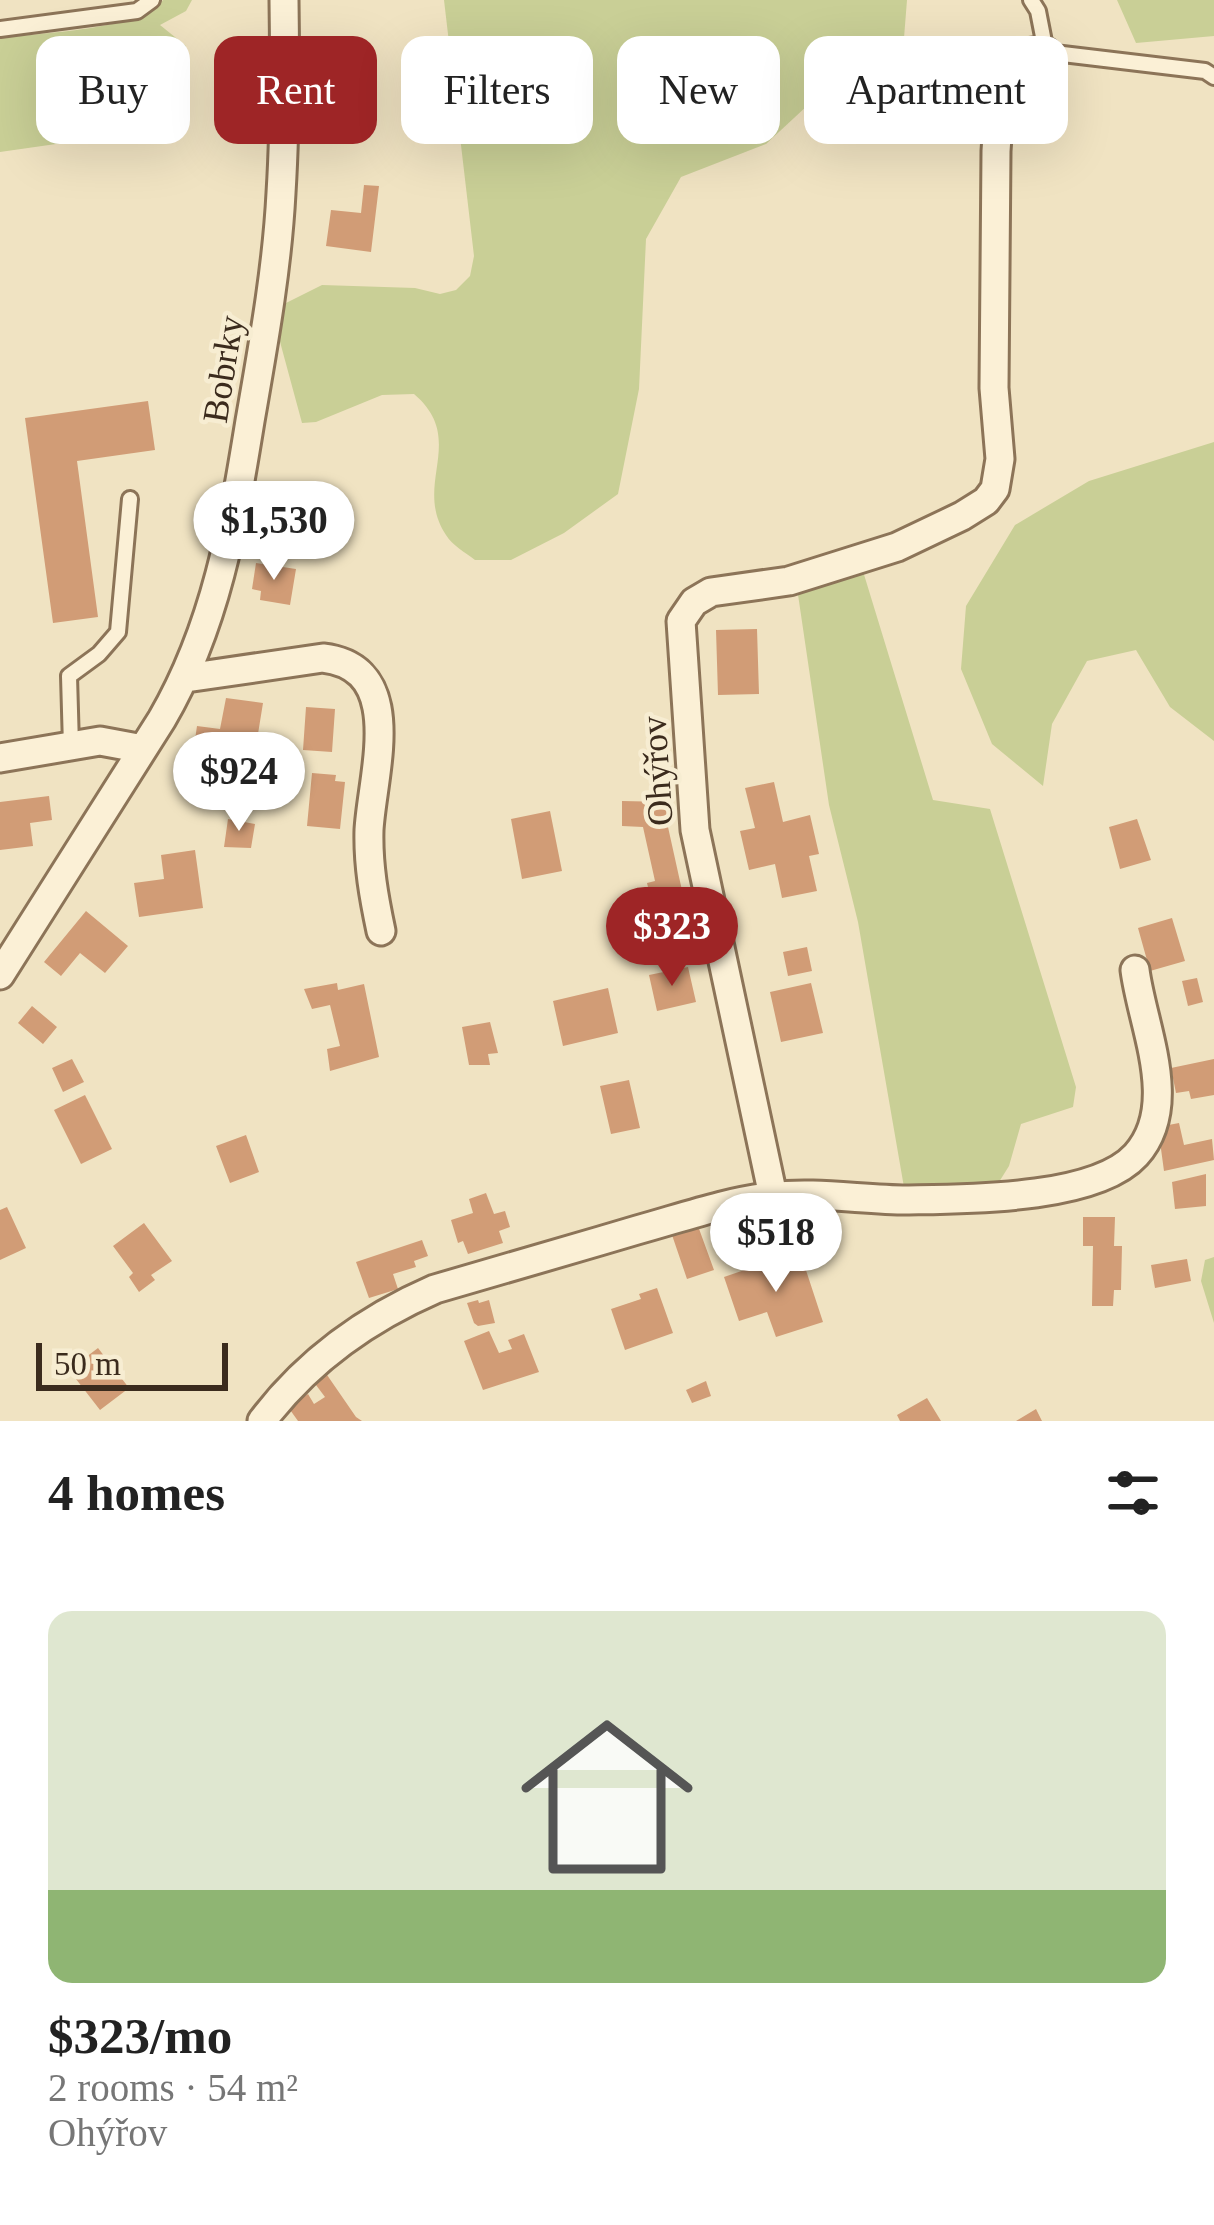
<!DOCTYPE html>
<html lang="en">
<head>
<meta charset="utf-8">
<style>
  body { margin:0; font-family:Georgia,serif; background:#f2f2f2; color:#222; height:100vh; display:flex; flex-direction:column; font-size:45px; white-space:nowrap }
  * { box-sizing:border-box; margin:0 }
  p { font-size:39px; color:#767676 }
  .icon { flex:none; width:66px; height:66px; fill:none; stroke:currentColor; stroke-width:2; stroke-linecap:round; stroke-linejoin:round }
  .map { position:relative; height:1421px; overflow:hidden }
  .side { display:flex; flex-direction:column; background:#fff; flex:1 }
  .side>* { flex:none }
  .guide { position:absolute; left:36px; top:36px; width:1143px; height:108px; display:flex; gap:24px }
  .scale { position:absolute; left:36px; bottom:30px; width:192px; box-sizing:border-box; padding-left:12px; border:6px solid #3b2b1d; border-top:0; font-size:33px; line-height:42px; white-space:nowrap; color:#3b2b1d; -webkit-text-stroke:9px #f7edd2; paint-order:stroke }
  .price { position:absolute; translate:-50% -102px; padding:0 27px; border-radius:42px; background:#fff; color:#222; font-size:39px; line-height:78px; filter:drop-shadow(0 3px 6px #0008) }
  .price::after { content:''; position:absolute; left:50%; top:72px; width:36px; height:27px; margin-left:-18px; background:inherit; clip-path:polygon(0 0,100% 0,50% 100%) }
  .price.active { background:#9e2526; color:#fff }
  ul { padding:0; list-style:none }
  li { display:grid; align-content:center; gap:24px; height:636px; padding:0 48px }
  li span { display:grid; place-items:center; height:372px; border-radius:24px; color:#555 }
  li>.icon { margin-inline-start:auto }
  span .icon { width:216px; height:216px; fill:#fffc; stroke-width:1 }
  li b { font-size:51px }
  h2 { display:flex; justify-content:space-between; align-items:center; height:144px; padding:0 48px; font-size:51px }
  .tag { padding:0 42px; border-radius:24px; background:#fff; box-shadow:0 12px 48px #0002; font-size:42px; line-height:108px }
  .tag.active { background:#9e2526; color:#fff }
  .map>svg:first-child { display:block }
</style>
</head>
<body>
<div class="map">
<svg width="1214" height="1421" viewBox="0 0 1214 1421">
  <rect width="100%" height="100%" fill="#f0e3c2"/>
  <path fill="#c9cf96" d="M163 0H192L186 11 160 25 186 46 182 126 0 152V38C38 33 141 30 163 0Z
    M444 0H907L904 38 822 92 766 144 681 177 646 239 639 389 618 494 564 533 511 560H475C466 553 452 545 446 535 412 484 468 440 414 394L382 395 316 422 302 423 276 327 286 303 322 285 415 288 440 294 456 290 470 276 474 256Z
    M1117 0H1214V36L1136 43Z
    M1214 442V741L1170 707 1136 650 1087 661 1052 724 1043 786 992 744 961 669 966 606 1015 525 1089 481Z
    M862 568 933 800 990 809 1076 1087 1073 1107 1021 1124 1009 1166 994 1190 905 1193 858 922 829 805 796 581Z
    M1214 1257V1323L1201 1281 1205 1260Z"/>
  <path fill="#d19c76" d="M303 105 328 107 327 132 301 130Z
    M364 185 379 186 371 252 326 246 331 210 361 213Z
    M148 401 155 450 77 461 98 617 53 623 25 418Z
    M280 505 341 514 335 552 274 542Z
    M256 563 296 569 290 605 260 600 261 591 252 589Z
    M757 629 759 694 718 695 716 630Z
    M226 698 263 703 251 777 191 767 197 726 220 729Z
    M306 707 335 709 332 752 303 750Z
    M312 773 336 775 335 781 345 782 340 829 307 826Z
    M774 782 783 822 810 815 819 854 809 856 817 891 782 898 775 864 749 870 740 831 755 828 745 788Z
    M49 796 52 820 30 823 33 846 0 850V802Z
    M622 801 668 802V827L689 922 658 929 647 883 655 881 643 827 622 826Z
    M550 811 562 871 522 879 511 819Z
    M228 819 255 824 251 848 224 847Z
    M1137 819 1151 860 1120 869 1109 827Z
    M195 850 203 908 139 917 134 883 164 879 161 855Z
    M86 911 128 946 105 973 80 953 61 976 44 962Z
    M1172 918 1185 961 1150 971 1138 928Z
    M807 947 812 971 788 976 783 952Z
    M688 967 696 1002 657 1011 649 975Z
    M1197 978 1203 1002 1188 1006 1182 981Z
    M337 983 338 990 364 984 379 1057 330 1071 327 1049 340 1046 330 1005 312 1009 304 989Z
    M811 983 823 1033 781 1042 770 992Z
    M608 988 618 1033 563 1046 553 1001Z
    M32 1006 57 1027 43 1044 18 1023Z
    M490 1022 498 1053 488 1054 490 1065H469L462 1027Z
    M72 1059 84 1082 63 1092 52 1068Z
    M1214 1059V1095L1191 1099 1189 1091 1176 1093 1171 1068Z
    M629 1080 640 1128 611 1134 600 1086Z
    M85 1095 112 1149 81 1164 54 1110Z
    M1179 1123 1184 1145 1212 1139 1214 1160 1164 1171 1158 1127Z
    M246 1135 259 1172 230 1183 216 1146Z
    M1206 1174V1206L1175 1209 1172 1182Z
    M486 1193 494 1214 505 1211 510 1227 499 1231 503 1243 468 1254 463 1241 458 1243 451 1220 473 1213 469 1199Z
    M7 1207 26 1248 0 1260V1210Z
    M1083 1217H1115L1114 1246H1122L1121 1290H1114L1113 1306H1092L1093 1246H1083Z
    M144 1223 172 1261 151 1275 155 1280 139 1292 129 1277 133 1273 113 1246Z
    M698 1226 714 1270 687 1279 672 1235Z
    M422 1240 428 1256 414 1261 416 1267 393 1274 398 1289 369 1298 356 1262Z
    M800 1252 823 1322 776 1337 767 1312 739 1321 724 1277 759 1265 760 1269Z
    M1187 1259 1191 1281 1155 1288 1151 1265Z
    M657 1288 673 1333 625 1350 611 1309 641 1299 639 1294Z
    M478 1300 479 1303 489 1300 495 1323 478 1326 474 1323 467 1303Z
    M489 1331 499 1353 512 1349 508 1340 524 1334 539 1372 483 1390 464 1341Z
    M98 1348 129 1388 100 1410 69 1370Z
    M325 1372 356 1417 362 1421H298L288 1407 308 1394 314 1404 325 1397 313 1381Z
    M706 1381 711 1396 692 1403 686 1390Z
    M927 1398 941 1421H900L897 1415Z
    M1036 1409 1042 1421H1016Z"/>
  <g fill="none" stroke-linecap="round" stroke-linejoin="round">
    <g stroke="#8c7458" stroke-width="20">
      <path id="service" d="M1031 0 1038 11 1046 52 1205 71 1214 77
        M0 29 137 11 152 0
        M71 746 69 676 99 654 118 632 130 499"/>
    </g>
    <g stroke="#8c7458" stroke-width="33">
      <path id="minor" d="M186 678 323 658C408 668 372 774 369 830 368 865 374 898 381 931
        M0 758 100 741 143 749
        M0 975 162 719C216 626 233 526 250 421 263 346 277 270 281 193 285 129 285 64 284 0
        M773 1196 695 830 681 621 694 602 711 592 789 581 897 547 962 516 986 501 995 489 1000 459 994 388 996 151 1001 77 1012 62 1032 52H1046
        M262 1421C308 1360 366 1319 435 1289 503 1269 570 1250 637 1230 681 1218 725 1202 770 1197 815 1191 862 1200 907 1200 966 1199 1095 1200 1136 1155 1181 1105 1142 1026 1135 970"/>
    </g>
    <use href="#service" stroke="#fbf0d6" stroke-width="14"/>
    <use href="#minor" stroke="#fbf0d6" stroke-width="27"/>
  </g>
  <g text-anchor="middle" stroke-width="9" stroke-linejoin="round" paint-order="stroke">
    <g font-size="36" fill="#3b2b1d" stroke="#f7edd2">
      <text transform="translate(222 369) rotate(-81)" y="13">Bobrky</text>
      <text transform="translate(656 771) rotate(-94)" y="13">Ohýřov</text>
    </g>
  </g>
</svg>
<div class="scale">50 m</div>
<b class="price" style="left:274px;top:583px">$1,530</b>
<b class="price" style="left:239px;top:834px">$924</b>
<b class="price active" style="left:672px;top:989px">$323</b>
<b class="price" style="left:776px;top:1295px">$518</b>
<div class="guide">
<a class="tag">Buy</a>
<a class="tag active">Rent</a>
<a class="tag">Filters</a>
<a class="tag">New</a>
<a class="tag">Apartment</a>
</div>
</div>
<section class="side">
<h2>4 homes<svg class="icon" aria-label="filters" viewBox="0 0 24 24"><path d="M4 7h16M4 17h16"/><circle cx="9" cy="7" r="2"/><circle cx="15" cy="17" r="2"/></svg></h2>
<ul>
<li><span style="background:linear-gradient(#dfe7d0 75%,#8fb573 0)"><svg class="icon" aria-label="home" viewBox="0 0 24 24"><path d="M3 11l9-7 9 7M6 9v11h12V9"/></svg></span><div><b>$323/mo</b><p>2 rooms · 54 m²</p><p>Ohýřov</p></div></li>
</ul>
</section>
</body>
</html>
